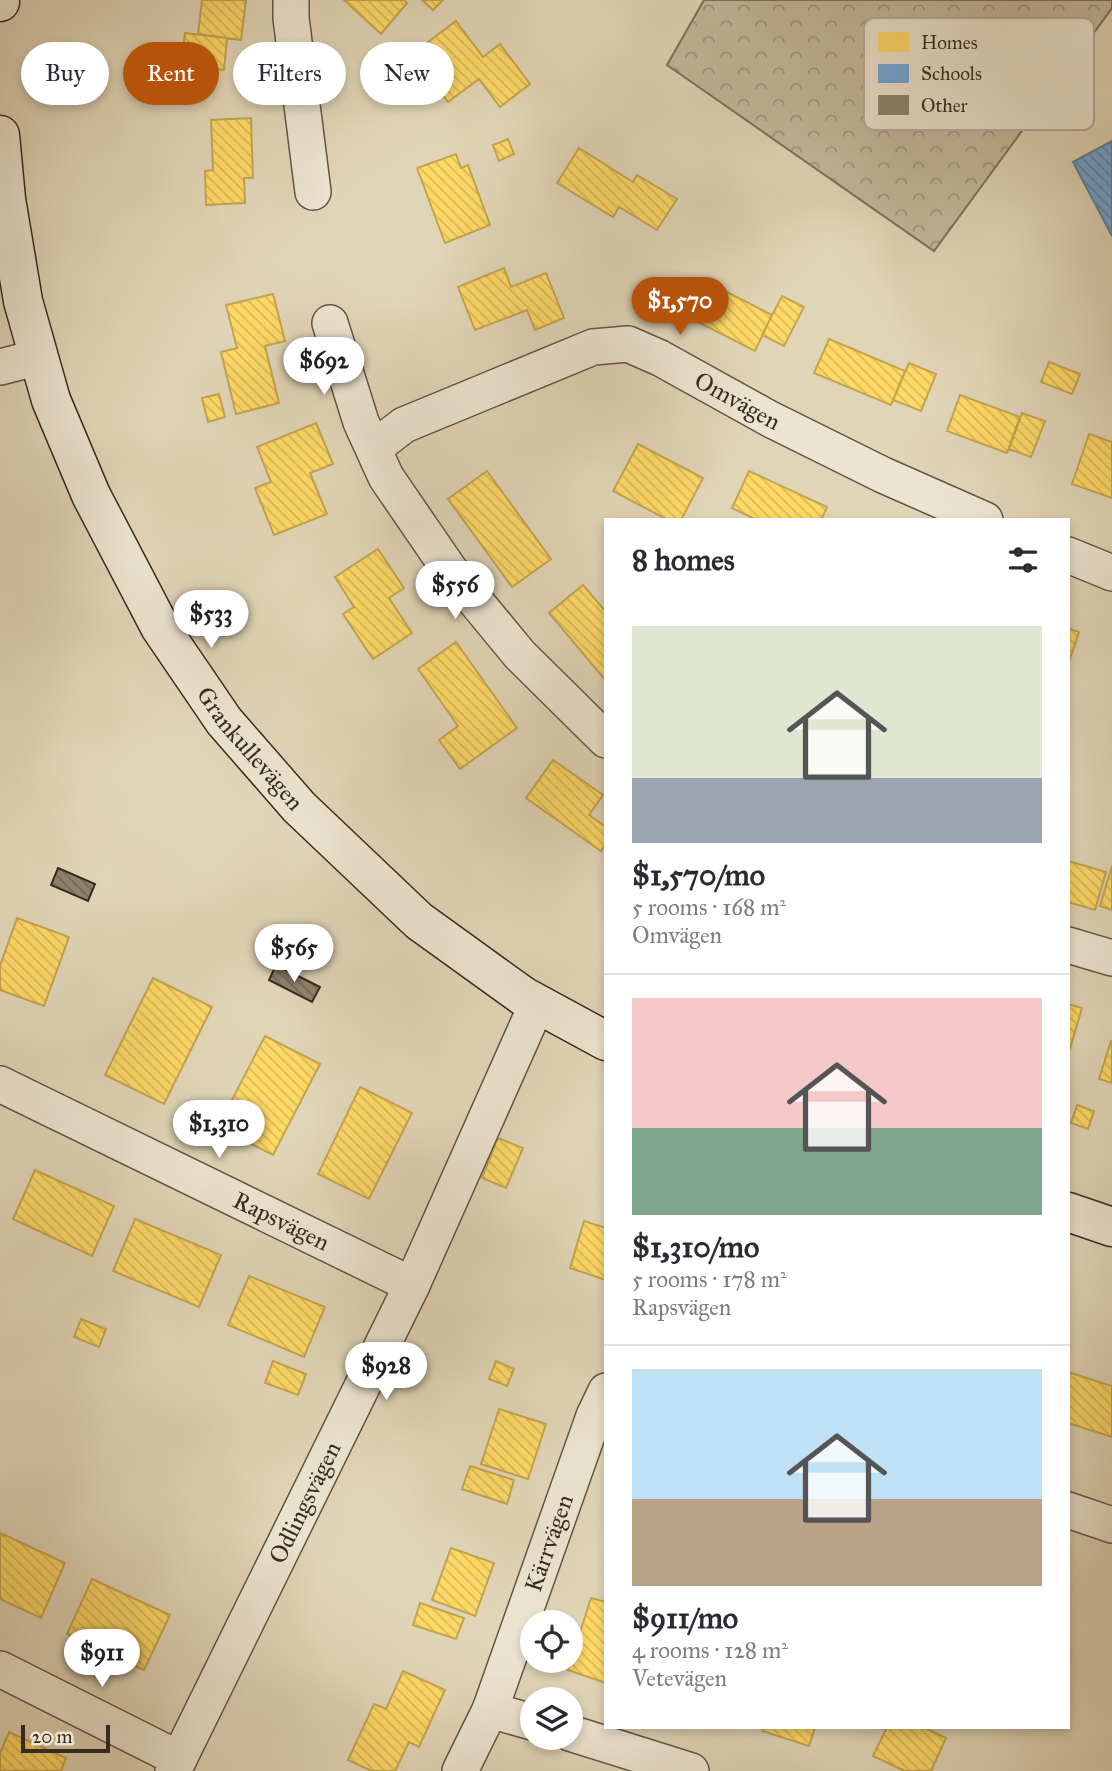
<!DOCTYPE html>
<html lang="en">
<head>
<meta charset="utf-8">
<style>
  body { margin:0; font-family:"IM FELL Great Primer",serif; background:#f2f2f3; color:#2b2b33; height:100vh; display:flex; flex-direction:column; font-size:26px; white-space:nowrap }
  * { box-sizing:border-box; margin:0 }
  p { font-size:23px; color:#7c7c81 }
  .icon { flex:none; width:38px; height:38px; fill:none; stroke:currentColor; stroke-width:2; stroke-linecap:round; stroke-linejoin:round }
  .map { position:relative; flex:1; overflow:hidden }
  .sheet { position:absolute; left:604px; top:518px; width:466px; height:1211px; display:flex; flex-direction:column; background:#fff; border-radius:0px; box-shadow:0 4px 10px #0003 }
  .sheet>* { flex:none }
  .hud { position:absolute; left:21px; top:42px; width:478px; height:63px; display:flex; gap:14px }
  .tools { position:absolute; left:520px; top:1610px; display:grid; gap:14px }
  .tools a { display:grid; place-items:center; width:63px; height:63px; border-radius:50%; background:#fff; box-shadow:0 4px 10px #0003; font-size:35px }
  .scale { position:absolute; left:21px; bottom:18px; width:89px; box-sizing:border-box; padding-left:7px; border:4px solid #362b1e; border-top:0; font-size:19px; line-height:24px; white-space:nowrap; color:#362b1e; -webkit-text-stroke:5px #ece4d0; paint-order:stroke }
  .price { position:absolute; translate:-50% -60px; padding:0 16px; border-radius:24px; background:#fff; color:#222; font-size:23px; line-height:46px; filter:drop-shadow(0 2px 4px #0008) }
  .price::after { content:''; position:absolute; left:50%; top:42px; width:21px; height:16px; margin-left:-10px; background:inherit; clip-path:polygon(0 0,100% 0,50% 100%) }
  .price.on { background:#b45309; color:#fff }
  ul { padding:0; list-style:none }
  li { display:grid; align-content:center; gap:14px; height:371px; padding:0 28px }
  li+li { border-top:2px solid #e1e1e2 }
  li span { display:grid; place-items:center; height:217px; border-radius:0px; color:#555 }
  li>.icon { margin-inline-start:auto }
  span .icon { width:126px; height:126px; fill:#fffc; stroke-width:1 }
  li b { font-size:30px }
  h2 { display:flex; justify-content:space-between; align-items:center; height:84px; padding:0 28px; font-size:30px }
  .pill { padding:0 24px; border-radius:32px; background:#fff; box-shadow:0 4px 10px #0003; font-size:24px; line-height:63px }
  .pill.on { background:#b45309; color:#fff }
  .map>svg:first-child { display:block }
</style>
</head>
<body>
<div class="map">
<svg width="1112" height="1771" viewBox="0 0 1112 1771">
  <defs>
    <pattern id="forest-crowns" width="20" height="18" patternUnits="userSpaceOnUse" patternTransform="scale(1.75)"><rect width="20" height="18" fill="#c4b89d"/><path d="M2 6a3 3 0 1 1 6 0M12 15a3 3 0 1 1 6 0" fill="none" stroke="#a0967f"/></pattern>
    <pattern id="homes-back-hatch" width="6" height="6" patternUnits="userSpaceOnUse" patternTransform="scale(1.75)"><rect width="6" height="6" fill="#ffd966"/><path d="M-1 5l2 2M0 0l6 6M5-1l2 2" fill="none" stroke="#dbba58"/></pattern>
    <pattern id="schools-back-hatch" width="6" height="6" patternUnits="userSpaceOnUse" patternTransform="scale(1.75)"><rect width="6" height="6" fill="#6fa8dc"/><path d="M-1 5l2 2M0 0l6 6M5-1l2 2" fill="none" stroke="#5c89b2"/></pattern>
    <pattern id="building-back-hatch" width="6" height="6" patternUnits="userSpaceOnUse" patternTransform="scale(1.75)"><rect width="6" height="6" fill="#8f836e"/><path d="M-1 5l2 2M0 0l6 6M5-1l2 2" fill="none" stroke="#766b5a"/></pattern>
  </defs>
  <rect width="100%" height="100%" fill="#e1d5b7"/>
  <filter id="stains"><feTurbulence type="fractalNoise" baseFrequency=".00286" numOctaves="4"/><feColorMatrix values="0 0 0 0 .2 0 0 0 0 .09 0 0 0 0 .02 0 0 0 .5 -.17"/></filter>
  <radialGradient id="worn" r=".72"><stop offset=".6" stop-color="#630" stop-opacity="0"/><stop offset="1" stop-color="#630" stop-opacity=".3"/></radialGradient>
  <path fill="url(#forest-crowns)" stroke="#7d725e" stroke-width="2" d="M704 0H1112V8L934 251 667 65Z"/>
  <path fill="url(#homes-back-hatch)" stroke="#c3a550" stroke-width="2" d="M202 0H246L241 40 198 34Z
    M344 0H404L407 3 381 34Z
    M422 0H443L433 10Z
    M456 21 483 57 500 44 530 84 500 107 479 79 448 102 412 54Z
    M185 33 227 38 224 70 181 66Z
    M251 118 253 178H244L245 203 206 205 205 171 213 170 211 120Z
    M508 139 514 154 499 161 493 145Z
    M579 148 633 182 637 175 677 199 657 230 619 207 613 217 557 183Z
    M456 154 461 168 468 165 490 225 445 243 417 168Z
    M504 268 511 287 546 273 564 318 535 330 527 310 475 330 458 287Z
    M713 285 772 315 755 351 696 321Z
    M273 294 285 341 265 346 279 403 236 414 221 352 237 348 226 305Z
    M782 296 804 307 784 346 762 335Z
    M829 339 905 371 891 405 814 373Z
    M1049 362 1080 374 1072 394 1041 382Z
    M909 363 936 374 921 411 893 400Z
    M219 394 225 417 208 422 202 398Z
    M960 395 1020 417 1007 453 947 431Z
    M1022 413 1045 421 1031 457 1009 449Z
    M316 423 333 464 310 473 327 514 274 535 255 488 271 482 257 447Z
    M1089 434 1112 442V498L1072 484Z
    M638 444 703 478 681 520H668L613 491Z
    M487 471 551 559 512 587 448 499Z
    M749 471 827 507 821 520H757L732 508Z
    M378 549 404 588 389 598 412 633 373 659 343 614 354 607 335 577Z
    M583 585 606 612V681L549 613Z
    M1068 628 1079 632 1068 665Z
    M456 642 517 728 460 769 439 740 458 726 418 669Z
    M553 760 603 795 589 815 606 827V844L601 851 526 798Z
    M1068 861 1106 872 1095 910 1068 902Z
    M1112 866V910L1100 906Z
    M17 918 69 937 44 1006 0 990V966Z
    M153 978 212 1007 164 1104 105 1075Z
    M1068 1004 1082 1008 1069 1052 1068 1051Z
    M265 1036 320 1064 273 1155 218 1127Z
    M1111 1041H1112V1083L1099 1079Z
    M360 1087 412 1113 369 1199 318 1174Z
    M1077 1105 1094 1111 1088 1129 1071 1123Z
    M498 1138 523 1148 506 1188 482 1178Z
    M35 1170 114 1206 92 1256 13 1219Z
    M135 1219 221 1255 199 1307 113 1271Z
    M584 1221 606 1228V1280L570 1268Z
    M249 1276 325 1307 304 1357 228 1325Z
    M81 1319 106 1329 99 1347 74 1337Z
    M273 1361 306 1374 298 1395 265 1383Z
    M496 1361 514 1369 507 1386 489 1379Z
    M1068 1372 1112 1386V1437L1068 1423Z
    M499 1409 546 1424 528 1479 481 1464Z
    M470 1466 514 1480 507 1504 462 1489Z
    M0 1533 65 1563 41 1618 0 1599Z
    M451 1548 494 1563 475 1616 432 1600Z
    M92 1579 170 1615 144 1670 67 1634Z
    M591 1598 606 1602V1683L568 1670Z
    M420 1603 464 1618 456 1639 413 1625Z
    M403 1671 445 1690 419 1747 409 1742 395 1771H372L348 1760 374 1704 386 1709Z
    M764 1727H815L809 1746 762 1731Z
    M887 1727H923L946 1738 931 1771H905L873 1756Z
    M9 1732 66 1758 61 1771H0V1753Z"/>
  <path fill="url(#schools-back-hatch)" stroke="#5e82a3" stroke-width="2" d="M1112 141V236L1073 162Z"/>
  <path fill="url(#building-back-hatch)" stroke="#362b1e" stroke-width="2" d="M58 868 95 884 88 901 51 885Z
    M276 965 320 987 312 1002 269 980Z"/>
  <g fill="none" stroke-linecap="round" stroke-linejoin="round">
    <g stroke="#615644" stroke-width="38">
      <g id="street">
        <path d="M291 0V18L313 192"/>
        <path d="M330 323 361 422 386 477 449 569 520 655 606 740"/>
        <path d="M0 367 39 357"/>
        <path id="s1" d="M374 448 404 425 593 347 628 344 660 358 770 419 883 475 985 520"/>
        <path d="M1068 555 1112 573"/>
        <path d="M1068 945 1112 958"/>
        <path id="s2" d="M0 1084 412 1285"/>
        <path d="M1068 1510 1112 1525"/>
        <path d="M0 1669 179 1759"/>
        <path d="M490 1710 532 1722"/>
        <path d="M570 1733 691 1771"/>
        <path id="s3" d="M173 1771 412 1285 537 1004"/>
        <path id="s4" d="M460 1771 490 1710 594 1416 606 1391"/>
      </g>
    </g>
    <g stroke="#362b1e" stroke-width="41">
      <g id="secondary">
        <path d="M0 2V0"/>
        <path id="s5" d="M0 135 6 199 23 301 51 400 91 495 160 627 224 721 299 807 419 921 523 996 606 1041"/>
        <path d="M1068 1212 1112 1227"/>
      </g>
    </g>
    <use href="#street" stroke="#ece4d0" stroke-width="35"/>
    <use href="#secondary" stroke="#ece4d0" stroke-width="38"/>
  </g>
  <g text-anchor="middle" stroke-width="7" stroke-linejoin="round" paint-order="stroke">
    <g font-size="24" fill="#362b1e" stroke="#ece4d0">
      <text dy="8" stroke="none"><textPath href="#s1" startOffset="401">Omvägen</textPath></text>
      <text dy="8" stroke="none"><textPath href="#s5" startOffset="674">Grankullevägen</textPath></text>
      <text dy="8" stroke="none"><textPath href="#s2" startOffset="313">Rapsvägen</textPath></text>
      <text dy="8" stroke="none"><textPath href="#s3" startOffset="299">Odlingsvägen</textPath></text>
      <text dy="8" stroke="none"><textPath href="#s4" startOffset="245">Kärrvägen</textPath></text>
    </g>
  </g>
  <rect x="864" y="18" width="230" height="112" rx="10" fill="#ece4d0" stroke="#b5ac9b" stroke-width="2"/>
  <rect x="878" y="32" width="31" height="20" fill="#ffd966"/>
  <rect x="878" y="64" width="31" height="19" fill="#6fa8dc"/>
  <rect x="878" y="95" width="31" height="20" fill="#8f836e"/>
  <g font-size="19" fill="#362b1e">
    <text x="921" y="49">Homes</text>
    <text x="921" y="80">Schools</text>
    <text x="921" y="112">Other</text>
  </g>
  <rect width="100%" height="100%" filter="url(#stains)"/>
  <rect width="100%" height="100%" fill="url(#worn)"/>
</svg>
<div class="tools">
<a><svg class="icon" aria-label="locate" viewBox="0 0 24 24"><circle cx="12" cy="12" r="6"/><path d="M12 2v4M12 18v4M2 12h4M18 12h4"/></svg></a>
<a><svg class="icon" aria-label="layers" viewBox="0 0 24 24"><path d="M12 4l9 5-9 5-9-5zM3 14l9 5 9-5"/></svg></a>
</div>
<div class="scale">20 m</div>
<b class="price on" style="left:680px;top:337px">$1,570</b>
<b class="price" style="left:324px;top:397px">$692</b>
<b class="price" style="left:455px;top:621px">$556</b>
<b class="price" style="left:211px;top:650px">$533</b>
<b class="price" style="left:294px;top:984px">$565</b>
<b class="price" style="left:219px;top:1160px">$1,310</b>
<b class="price" style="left:386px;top:1402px">$928</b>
<b class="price" style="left:102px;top:1689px">$911</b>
<div class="hud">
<a class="pill">Buy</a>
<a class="pill on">Rent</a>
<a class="pill">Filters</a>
<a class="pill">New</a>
</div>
<section class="sheet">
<h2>8 homes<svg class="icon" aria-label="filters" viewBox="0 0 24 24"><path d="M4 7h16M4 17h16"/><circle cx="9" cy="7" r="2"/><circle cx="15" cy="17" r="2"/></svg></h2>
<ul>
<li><span style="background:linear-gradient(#dfe7d0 70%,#9aa5b1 0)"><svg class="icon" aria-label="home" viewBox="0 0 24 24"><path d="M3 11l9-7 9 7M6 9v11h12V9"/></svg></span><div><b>$1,570/mo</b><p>5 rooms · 168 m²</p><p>Omvägen</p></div></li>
<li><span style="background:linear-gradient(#f6c9c9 60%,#7fa58c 0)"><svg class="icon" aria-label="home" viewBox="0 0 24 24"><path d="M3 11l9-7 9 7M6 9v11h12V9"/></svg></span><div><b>$1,310/mo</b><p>5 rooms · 178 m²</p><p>Rapsvägen</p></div></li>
<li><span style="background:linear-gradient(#bfe0f5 60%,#b9a48a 0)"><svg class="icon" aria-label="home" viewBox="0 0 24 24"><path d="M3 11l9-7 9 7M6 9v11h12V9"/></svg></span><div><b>$911/mo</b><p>4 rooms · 128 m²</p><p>Vetevägen</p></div></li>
</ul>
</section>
</div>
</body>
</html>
